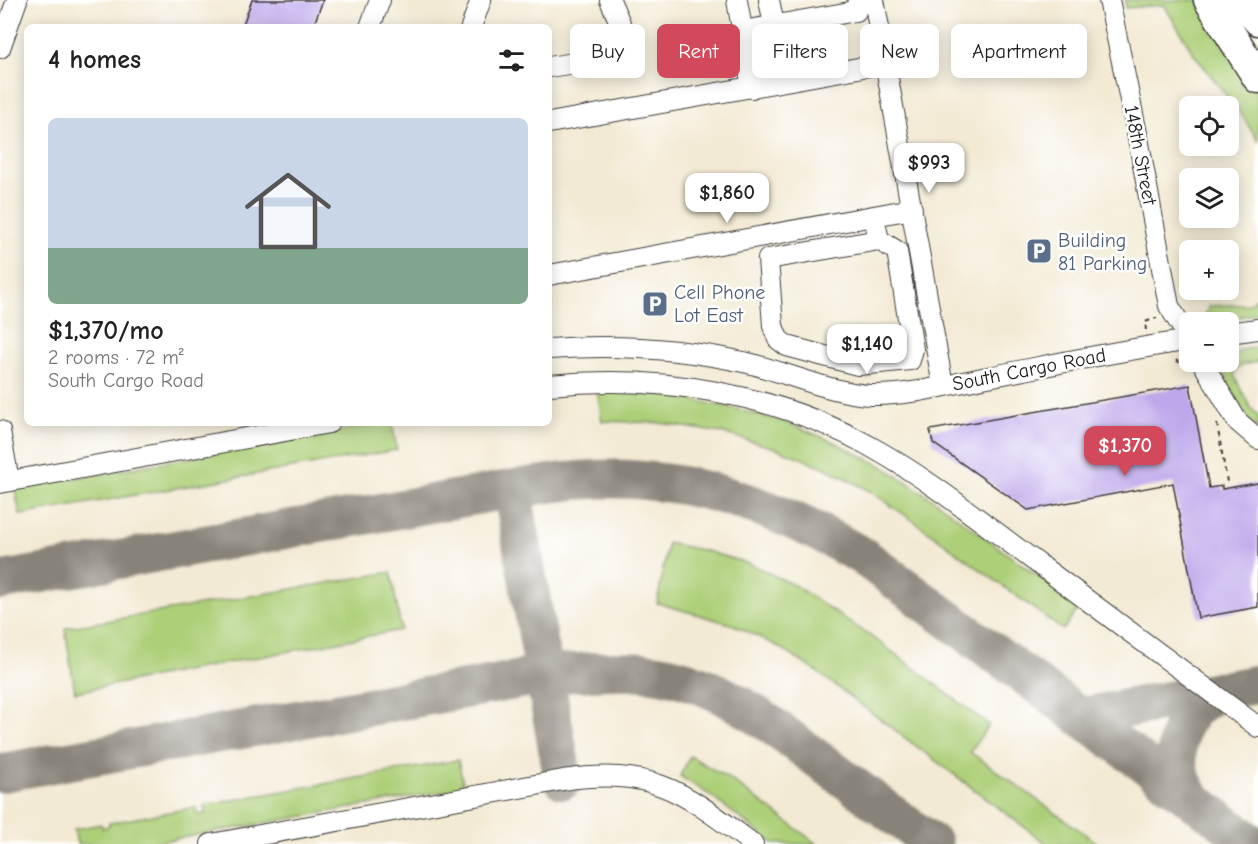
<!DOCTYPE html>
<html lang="en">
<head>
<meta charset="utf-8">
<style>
  body { margin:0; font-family:"Comic Neue",sans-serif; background:#f2f2f2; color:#222; height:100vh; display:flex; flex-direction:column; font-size:22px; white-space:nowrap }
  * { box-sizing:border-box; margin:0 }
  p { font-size:20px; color:#767676 }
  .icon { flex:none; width:33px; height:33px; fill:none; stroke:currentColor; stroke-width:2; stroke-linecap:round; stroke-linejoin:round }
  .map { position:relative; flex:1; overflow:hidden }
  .details { position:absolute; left:24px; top:24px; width:528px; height:402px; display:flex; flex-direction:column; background:#fff; border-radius:9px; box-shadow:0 3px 15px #0003 }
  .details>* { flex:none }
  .banner { position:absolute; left:570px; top:24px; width:570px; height:54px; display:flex; gap:12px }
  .buttons { position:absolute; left:1179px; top:96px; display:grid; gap:12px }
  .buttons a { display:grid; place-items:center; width:60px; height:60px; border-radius:9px; background:#fff; box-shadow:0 3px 15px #0003; font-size:30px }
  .price { position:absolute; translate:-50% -51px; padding:0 14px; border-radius:12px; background:#fff; color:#222; font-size:20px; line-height:39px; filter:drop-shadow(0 2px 3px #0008) }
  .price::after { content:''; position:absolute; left:50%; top:36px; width:18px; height:14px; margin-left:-9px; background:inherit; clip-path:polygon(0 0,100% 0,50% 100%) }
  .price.on { background:#d1495b; color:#fff }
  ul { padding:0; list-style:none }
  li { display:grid; align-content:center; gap:12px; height:318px; padding:0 24px }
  li span { display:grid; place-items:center; height:186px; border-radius:9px; color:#555 }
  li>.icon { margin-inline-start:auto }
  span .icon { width:108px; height:108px; fill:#fffc; stroke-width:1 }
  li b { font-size:26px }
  h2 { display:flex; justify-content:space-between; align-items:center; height:72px; padding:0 24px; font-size:26px }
  .tag { padding:0 21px; border-radius:9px; background:#fff; box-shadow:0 3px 15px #0003; font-size:21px; line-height:54px }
  .tag.on { background:#d1495b; color:#fff }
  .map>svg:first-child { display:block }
</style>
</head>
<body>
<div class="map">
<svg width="1258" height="844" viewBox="0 0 1258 844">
  <rect width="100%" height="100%" fill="#fff"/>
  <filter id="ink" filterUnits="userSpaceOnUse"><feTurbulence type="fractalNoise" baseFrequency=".0167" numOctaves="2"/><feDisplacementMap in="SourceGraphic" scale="12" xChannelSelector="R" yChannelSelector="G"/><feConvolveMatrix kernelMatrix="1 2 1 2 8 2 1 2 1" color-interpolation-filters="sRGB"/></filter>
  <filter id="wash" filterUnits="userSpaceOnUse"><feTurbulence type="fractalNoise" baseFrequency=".008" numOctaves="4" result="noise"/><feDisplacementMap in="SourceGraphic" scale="24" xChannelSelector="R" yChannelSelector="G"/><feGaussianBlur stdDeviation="1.35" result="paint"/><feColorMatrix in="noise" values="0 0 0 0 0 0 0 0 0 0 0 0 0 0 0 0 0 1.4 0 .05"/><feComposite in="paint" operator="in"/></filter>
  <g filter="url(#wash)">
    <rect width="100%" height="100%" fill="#f3ead4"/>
    <path fill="#adcf78" stroke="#64764a" stroke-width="1.5" d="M1125 0H1198L1258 95V141L1243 117 1194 54 1164 5 1126 8Z
      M1258 297V312C1241 319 1222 319 1205 315L1209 306 1249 304Z
      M1258 347V362C1248 364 1236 364 1234 375L1250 407 1258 415V428L1250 423 1226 382 1225 363 1241 350Z
      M597 391 664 395 729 407 785 422 834 442 882 466 927 495 1080 607 1063 630 911 519 868 490 824 467 775 448 722 433 660 423 602 421Z
      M382 423H392L397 450 20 515 15 489Z
      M668 543 706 551 750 564 794 585 882 644 989 725 970 752 1099 844H1047L813 669 777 646 734 625 657 603Z
      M391 572 401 630 75 692 65 628Z
      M690 756 731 780 817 844H774L707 793 680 776Z
      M458 760 464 788 146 844H77L74 829 101 824 102 828 109 826V823L196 807 198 815 206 813 204 805Z"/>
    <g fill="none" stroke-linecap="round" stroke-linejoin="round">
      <path stroke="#888378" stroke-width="39" d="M512 489 563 780
        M0 581 512 489C536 486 560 481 585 480 686 473 778 507 864 557L1253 844
        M1080 717 1258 684
        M0 773 545 675C592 671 641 665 686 680 736 696 777 729 819 760 857 788 895 816 933 844
        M1196 803C1164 765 1172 710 1221 692"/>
    </g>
    <g id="blocks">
      <path fill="#bea8eb" d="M252 0H323L313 27H242Z
        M1190 385 1209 488 1222 486V489L1258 483V607L1198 618 1173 483 1028 510 933 443 930 430Z"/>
    </g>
  </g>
  <g filter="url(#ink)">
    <use href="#blocks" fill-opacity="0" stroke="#3c3b38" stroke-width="1.5"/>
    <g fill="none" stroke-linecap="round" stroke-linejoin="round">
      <g stroke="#3c3b38" stroke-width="22">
        <path id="minor" d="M737 0 752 88
          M769 0 774 25
          M874 0 943 386
          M1109 0 1138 138 1169 306 1190 340
          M370 27 380 0
          M471 27 481 0
          M743 31 856 11 858 0
          M0 48 17 0
          M549 67 625 55 620 23 610 0
          M549 123 886 63
          M874 217 879 240 897 251 913 349 910 360 858 365 787 346 778 339 773 326 768 259 879 240
          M549 275 912 209
          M1228 333 1258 329
          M549 349C616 344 682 348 748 363 785 372 835 394 871 395 910 396 950 384 988 377 1055 364 1122 350 1190 340
          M1202 362 1237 421 1258 439
          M549 385C659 374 776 393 873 448 932 481 985 525 1040 565 1112 619 1185 673 1258 727
          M0 431 9 481
          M0 483 329 423
          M211 844 563 780C655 767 683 792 753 844"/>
      </g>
      <g stroke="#3c3b38" stroke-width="33">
        <path id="highway" d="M1209 0 1258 78
          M1241 0 1258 20"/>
      </g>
      <path stroke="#3c3b38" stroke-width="2" stroke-dasharray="4.5 4.5" stroke-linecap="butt" d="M1146 330 1145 322 1157 318
        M1176 360 1185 367
        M1217 424 1227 482"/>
      <use href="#minor" stroke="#fff" stroke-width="20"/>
      <use href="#highway" stroke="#fff" stroke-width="30"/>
    </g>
  </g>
  <defs>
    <g id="parking-square" transform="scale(1.35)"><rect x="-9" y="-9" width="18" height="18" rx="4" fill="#5c6f8a" stroke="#fff"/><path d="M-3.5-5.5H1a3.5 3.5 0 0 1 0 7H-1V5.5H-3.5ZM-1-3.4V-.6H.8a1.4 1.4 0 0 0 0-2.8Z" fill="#fff"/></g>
  </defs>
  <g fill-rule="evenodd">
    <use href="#parking-square" x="1039" y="251"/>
    <use href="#parking-square" x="655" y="304"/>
  </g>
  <g text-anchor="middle" stroke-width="5" stroke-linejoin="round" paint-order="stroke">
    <g font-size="20" fill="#1c1c1c" stroke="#fff">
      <text transform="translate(1141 155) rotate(79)" y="7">148th Street</text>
      <text transform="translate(1029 369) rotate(-11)" y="7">South Cargo Road</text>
    </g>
    <g font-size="20" fill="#4e5e75" stroke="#fff" text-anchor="start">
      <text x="1058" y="247">Building<tspan x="1058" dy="23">81 Parking</tspan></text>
      <text x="674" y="299">Cell Phone<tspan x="674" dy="23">Lot East</tspan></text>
    </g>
  </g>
</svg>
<div class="buttons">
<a><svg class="icon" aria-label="locate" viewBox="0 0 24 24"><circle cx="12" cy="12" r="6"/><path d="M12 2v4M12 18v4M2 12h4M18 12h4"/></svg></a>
<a><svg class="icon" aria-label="layers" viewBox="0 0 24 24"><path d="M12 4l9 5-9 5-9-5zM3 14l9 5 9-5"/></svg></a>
<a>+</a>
<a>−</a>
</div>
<b class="price" style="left:929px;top:194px">$993</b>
<b class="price" style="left:727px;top:224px">$1,860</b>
<b class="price" style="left:867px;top:375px">$1,140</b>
<b class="price on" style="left:1125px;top:477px">$1,370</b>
<div class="banner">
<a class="tag">Buy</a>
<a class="tag on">Rent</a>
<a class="tag">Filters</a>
<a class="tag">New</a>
<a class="tag">Apartment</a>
</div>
<section class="details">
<h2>4 homes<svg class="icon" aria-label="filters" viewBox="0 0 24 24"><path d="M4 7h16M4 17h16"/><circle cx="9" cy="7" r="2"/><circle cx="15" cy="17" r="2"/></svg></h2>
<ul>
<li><span style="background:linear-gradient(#c9d6e8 70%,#7fa58c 0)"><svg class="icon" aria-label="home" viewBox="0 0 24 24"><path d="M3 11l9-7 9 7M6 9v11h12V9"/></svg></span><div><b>$1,370/mo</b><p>2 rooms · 72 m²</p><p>South Cargo Road</p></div></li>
</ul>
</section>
</div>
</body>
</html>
